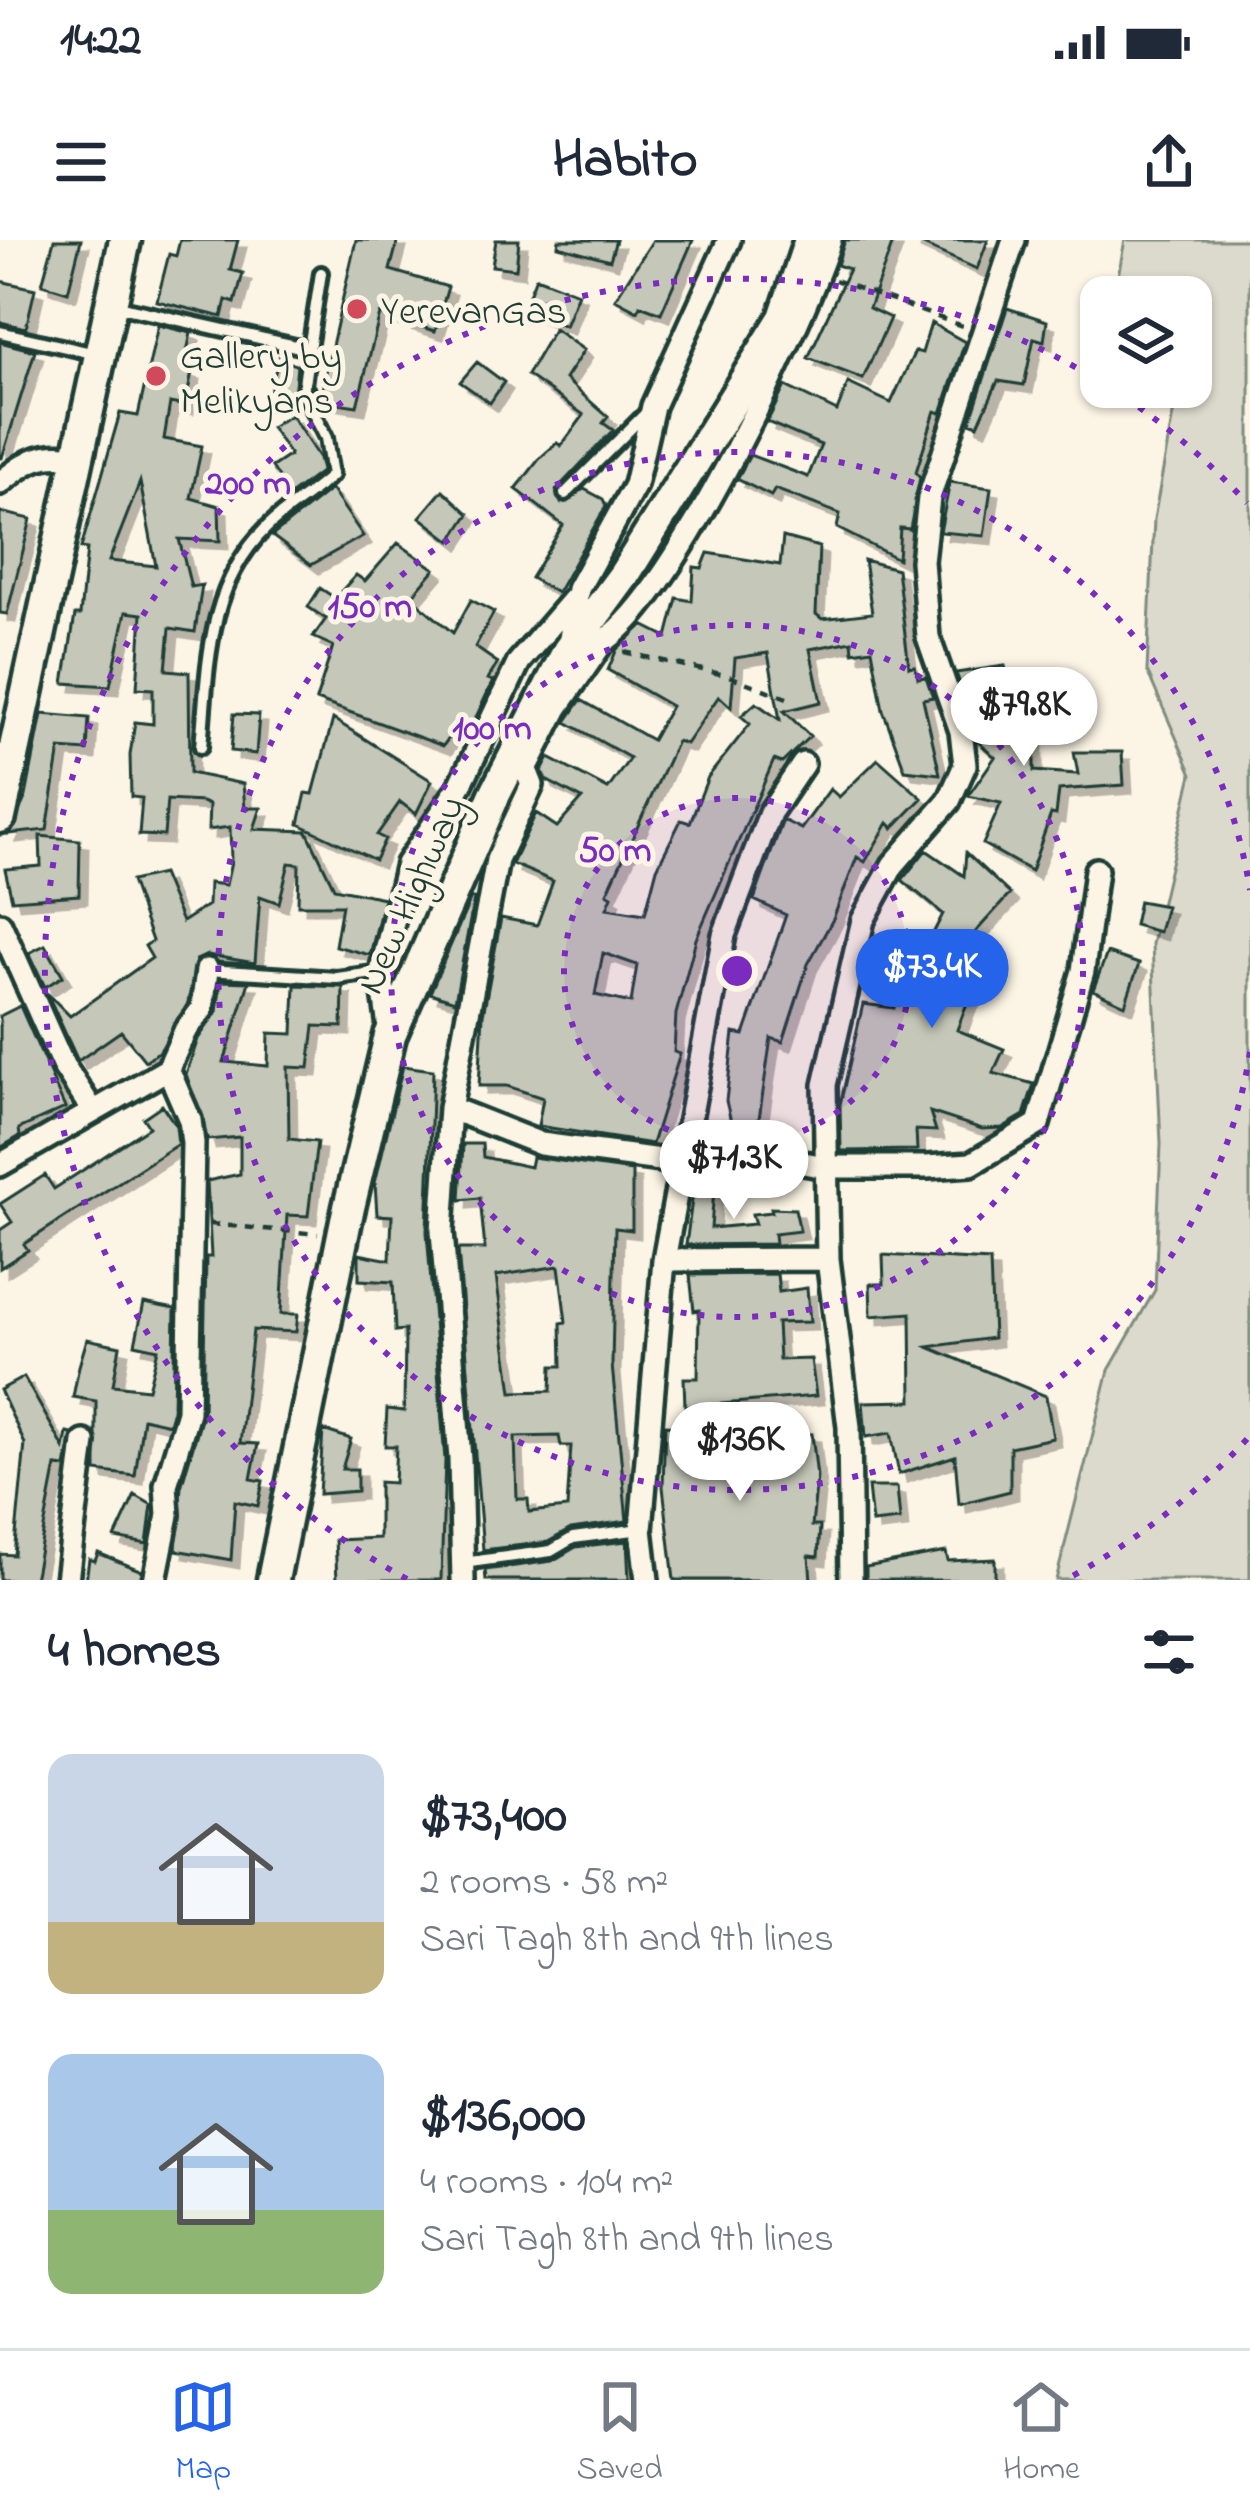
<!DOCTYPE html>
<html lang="en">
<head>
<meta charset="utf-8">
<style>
  body { margin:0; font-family:"Indie Flower",sans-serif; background:#f2f2f3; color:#1f2937; height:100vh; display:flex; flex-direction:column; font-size:45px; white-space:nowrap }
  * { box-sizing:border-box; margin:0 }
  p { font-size:39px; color:#747a83 }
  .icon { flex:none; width:66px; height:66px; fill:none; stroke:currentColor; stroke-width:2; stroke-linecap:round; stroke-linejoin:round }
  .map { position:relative; height:1340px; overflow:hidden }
  .details { display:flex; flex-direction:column; background:#fff; flex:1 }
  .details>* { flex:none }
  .fabs { position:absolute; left:1080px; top:36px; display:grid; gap:24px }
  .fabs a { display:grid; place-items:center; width:132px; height:132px; border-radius:24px; background:#fff; box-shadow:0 3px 9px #0004; font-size:60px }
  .price { position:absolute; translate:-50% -102px; padding:0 27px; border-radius:42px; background:#fff; color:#222; font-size:39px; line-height:78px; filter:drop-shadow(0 3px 6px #0008) }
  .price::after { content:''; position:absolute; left:50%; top:72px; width:36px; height:27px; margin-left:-18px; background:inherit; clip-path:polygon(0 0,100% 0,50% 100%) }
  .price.current { background:#2563eb; color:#fff }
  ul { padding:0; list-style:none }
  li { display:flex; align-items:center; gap:36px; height:300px; padding:0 48px }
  li span { display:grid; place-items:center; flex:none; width:336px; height:240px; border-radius:24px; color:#555 }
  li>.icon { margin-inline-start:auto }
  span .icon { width:144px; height:144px; fill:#fffc; stroke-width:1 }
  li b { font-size:51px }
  h2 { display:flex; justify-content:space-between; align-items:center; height:144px; padding:0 48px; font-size:51px }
  .status { display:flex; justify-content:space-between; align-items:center; height:84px; padding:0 60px; background:#fff; direction:ltr }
  .status svg { height:33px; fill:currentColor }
  header { display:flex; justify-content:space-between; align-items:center; height:156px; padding:0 48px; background:#fff; font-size:54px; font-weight:700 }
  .menu { display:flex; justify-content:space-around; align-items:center; height:168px; border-top:3px solid #e0e1e3; background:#fff; font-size:33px; color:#747a83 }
  .menu a { display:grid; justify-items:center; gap:6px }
  .menu .current { color:#2563eb }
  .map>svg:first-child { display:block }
</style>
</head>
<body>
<div class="status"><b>14:22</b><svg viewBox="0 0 49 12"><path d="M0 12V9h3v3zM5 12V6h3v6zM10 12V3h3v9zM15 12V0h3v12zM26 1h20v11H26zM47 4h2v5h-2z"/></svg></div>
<header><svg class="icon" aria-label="menu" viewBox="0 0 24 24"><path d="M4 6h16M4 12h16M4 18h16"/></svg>Habito<svg class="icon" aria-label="share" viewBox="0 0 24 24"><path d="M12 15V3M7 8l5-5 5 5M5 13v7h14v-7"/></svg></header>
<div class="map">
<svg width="1250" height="1340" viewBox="0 0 1250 1340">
  <defs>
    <filter id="shadow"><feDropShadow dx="8" dy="8" stdDeviation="0" flood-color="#0004"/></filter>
  </defs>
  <rect width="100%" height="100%" fill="#fcf5e5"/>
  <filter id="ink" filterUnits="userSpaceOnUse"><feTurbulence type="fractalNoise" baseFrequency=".00833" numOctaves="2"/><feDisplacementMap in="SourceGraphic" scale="24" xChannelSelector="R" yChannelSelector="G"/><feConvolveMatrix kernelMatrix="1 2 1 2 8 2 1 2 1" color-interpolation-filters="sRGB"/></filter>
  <g filter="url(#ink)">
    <path fill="#dcdacc" stroke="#7e8c80" stroke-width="3" d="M1125 0H1250V1340H1056L1109 1130 1155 1050 1161 904 1152 704 1192 534 1147 431 1154 279 1178 147H1191V57H1114Z"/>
    <path fill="#c5c7b9" stroke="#1f3d34" stroke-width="3" fill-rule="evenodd" filter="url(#shadow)" d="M54 0H81L68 52 42 44Z
      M180 0H238L230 30 243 33 235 63 226 60 222 77 157 61 169 14 176 16Z
      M356 0H398L390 30 448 47 435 91 380 74 357 166 318 160 313 150 314 146 321 154Z
      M496 0H519L516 29 492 26Z
      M559 0H616L610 20 558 6Z
      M653 0H693L661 73 640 65 638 71 615 59Z
      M845 0H894L869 68 890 78 863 139 808 118 849 29 837 25Z
      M912 0H988L977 29Z
      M536 37 578 53 565 86 523 70Z
      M0 41 35 49 26 88 0 82Z
      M1007 68 1047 81 1044 101 1034 98 1024 145 998 141 978 185 970 182Z
      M931 83 965 102 941 173 935 171 916 232 920 237 910 289 900 288 898 319 837 288 840 274 775 249 771 256 737 239 750 215 808 237 821 205 767 182 785 146 837 171 848 143 891 163 915 111 922 113Z
      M158 85 191 93 183 130 192 132 185 166 170 163 164 199 202 206 191 258 219 266 220 301 179 299 191 347 202 345 195 392 170 388 166 430 189 432 190 533 243 544 245 568H261L254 589 307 591 334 648 384 658 370 715 335 706 342 665H298L299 624 289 623 279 663 260 656 255 723 208 715 196 720 188 763 160 811 145 821 121 791 78 821 47 753 70 776 152 718 145 706 152 701 131 641 162 634 182 682 208 665 209 643 226 645 231 622 230 587 208 590 209 565 202 562 167 560 164 596 139 595 142 558 131 557 130 515 135 482 153 484V449L137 448 142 374 126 372 110 446 64 443 75 375H80L87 309 81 308 120 173 138 176ZM140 242 156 326 109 321Z
      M554 89 584 110 565 139 608 177 603 183 613 190 556 250 561 263 584 249 603 259 606 266 557 353 531 338 563 285 516 249 540 218 557 203 561 206 584 175 527 135Z
      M0 102 35 111 2 218H0Z
      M279 117 297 126 294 156 270 152Z
      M477 122 504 142 490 163 460 142Z
      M291 175 319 218 322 231 290 255 272 227 290 215 271 187Z
      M950 242 991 248 984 296 940 292Z
      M331 249 363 296 311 325 272 296Z
      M443 250 469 274 451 301 420 277Z
      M0 272 31 279 7 374 0 373Z
      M783 297 819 307 816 374 822 379 872 373 864 320 897 329 909 427 915 426 918 438 926 437 933 457 923 459 940 534 905 530 883 470 872 409 853 412 852 401 810 409 821 462 784 471 810 496 782 523 774 520 696 699 676 774 674 812 680 814 652 904 538 886 543 858 507 846H479L483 775 501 678 537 685 553 641 512 624 536 573 557 587 582 559 546 540 542 531 549 518 608 549 630 518 566 482 581 460 652 500 671 466 608 430 617 409 643 385 667 397 677 358 692 361 694 327 702 328 708 313 780 325ZM768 413 780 480 756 463 741 476 750 484 708 537 690 583 681 580 657 628 645 674 607 668 612 656 607 653 677 501 686 504 719 456 731 467 735 418ZM603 713 637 725 631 763 595 755Z
      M398 303 435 329 411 357 453 393 471 360 494 372 475 407 498 423 488 439 493 441 470 490 459 484 443 506 316 460 333 406 313 397 326 379 308 367 320 348 335 358 356 335 365 341Z
      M1005 426 1016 472 1034 471V531L1078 534 1074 512H1122L1124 545 1059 550 1056 575 1051 574 1031 631 983 604 1001 563 968 556 995 517 977 501V450L963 452 956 433Z
      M42 474 89 478 87 511 60 509 47 590 9 594 26 556Z
      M234 474 259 475 256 514 231 511Z
      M333 479 432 541 416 574 400 562 377 595 385 599 375 620 299 584 306 553 313 554Z
      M878 519 922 558 893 588 888 583 865 622 857 617 833 679 808 724 783 802 771 798 756 899 734 894 726 861 734 793 744 795 786 675 754 660 783 580 801 589 830 549 839 557Z
      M40 596 80 600 79 655 12 660 5 629 41 626Z
      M926 610 964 636 966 613 1010 654 971 697 1000 714 966 766 957 790 1004 809 993 833 1034 844 1024 875 1002 888 982 889 930 872 936 891 916 890 917 910 841 911 840 865 863 764 894 768 898 750 922 760 944 725 923 713 943 674 902 640Z
      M471 658 474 659 455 761 430 753Z
      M1139 661 1166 666 1159 692 1134 685Z
      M45 705 63 736 45 747 29 713Z
      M1107 713 1139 724 1125 765 1093 750Z
      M221 741 249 742 224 822 268 826 269 793 293 794 295 745 343 747 342 787 314 786 309 828 288 827 289 899 317 902 308 976 287 975 281 1074H298L296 1092 253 1090 240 1203 258 1204 251 1239 263 1241 258 1266 235 1261 231 1320 176 1310 181 1247 203 1172 206 1017H211L207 941 240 934V897L208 900 186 834 198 799 217 772Z
      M20 766 65 868 19 889 20 896 0 908V776Z
      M403 826 433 830 427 992 445 1220 441 1340H337L335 1300 379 1298V1242L394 1243 396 1206H385L387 1169 404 1171 405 1090 395 1091 393 1042 359 1040V1014L390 1020 392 976 377 975 375 943Z
      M162 865 176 886 178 904 24 1004 28 1010 0 1028V990L12 982 0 964 45 935 54 949 149 887 143 878Z
      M463 904H482L483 917 530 927 532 917 632 931V990L615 988 612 1125 627 1281 571 1289 548 1302 483 1310 458 1009H485L480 958 460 960ZM559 1026 566 1082 561 1083 562 1126H552L551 1151 512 1152 496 1036ZM559 1196 561 1206H571L567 1268 529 1272 528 1259H517L515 1197Z
      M695 937H715L711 988 755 984 752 974 772 972 771 968 795 969 800 991 774 994 775 1004 686 1005Z
      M883 1015 990 1021 993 1098 928 1107 1046 1156 1053 1198 1010 1207V1251L959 1264 955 1216 899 1234 891 1193 866 1197 863 1162 912 1161 911 1073 871 1076 870 1044H884Z
      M777 1034 779 1052 807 1048 810 1082 777 1083 779 1120 811 1119 816 1156 685 1167 684 1138H698L699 1070 694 1071 690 1035Z
      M144 1063 175 1069 173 1170 169 1184 143 1178 135 1236 96 1231V1161L73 1157 79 1126 87 1099 120 1106 113 1145 148 1149 158 1109 135 1104Z
      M24 1137 64 1208 67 1193 72 1194 66 1227 56 1226 34 1340H0V1314L14 1315 25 1204 0 1150Z
      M665 1185 812 1194 817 1237 812 1286H820L818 1317 809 1316 811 1340H674L663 1247Z
      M323 1190 351 1199 342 1229H357V1251L319 1254Z
      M868 1247H897L900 1280 872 1283Z
      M135 1255 152 1265 147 1304 115 1298Z
      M627 1301 629 1340H486L485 1330 552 1321 576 1307Z
      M946 1312 948 1321 995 1319V1340H866V1327Z
      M98 1313 142 1331 140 1340H86L89 1319 95 1321Z"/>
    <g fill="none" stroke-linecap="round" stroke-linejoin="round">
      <g stroke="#1f3d34" stroke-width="20">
        <path id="lane" d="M117 66 309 109 303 152 326 198 332 235C312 254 286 268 266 288 206 347 208 429 201 507
          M0 92 96 114
          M309 109 321 33
          M565 254 647 172
          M207 730 337 738 381 732
          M463 1323 551 1311 573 1298 641 1289"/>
      </g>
      <g stroke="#1f3d34" stroke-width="30">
        <path id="street" d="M729 0 653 166 635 245 578 349 568 411C579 408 594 407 604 401 675 356 802 85 830 0
          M0 243C27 221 41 211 76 217
          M527 527 557 468 602 403
          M0 684 63 825 91 868
          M390 794 381 732 407 624 460 546 519 422 574 358
          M450 868 541 904 682 923
          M688 901 825 927H927L971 924 1038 884 1083 731 1096 630
          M0 925 168 829 185 791 202 769 207 730
          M664 1020 828 1019
          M67 1340 84 1202
          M155 1340 168 1275 166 1245 188 1172 193 903 190 880 168 829
          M463 1340 460 1219 442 991 450 868 497 620 532 545 518 510
          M647 1340 641 1289 664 1020 724 695 770 573 803 524
          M851 1340 849 1187 828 1019 825 845 863 680 893 625 949 561 965 525 961 491 928 397 922 321 929 258 1014 0"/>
      </g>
      <g stroke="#1f3d34" stroke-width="39">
        <path id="secondary" d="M0 577 125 0
          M273 1340 346 980 390 796 495 554 568 411 624 335 784 78 810 0"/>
      </g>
      <path stroke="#1f3d34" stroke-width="4.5" stroke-dasharray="9 9" stroke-linecap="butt" d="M835 40 965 87
        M624 412 729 436 787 458
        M210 984 318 994"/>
      <use href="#lane" stroke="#fcf5e5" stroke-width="10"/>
      <use href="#street" stroke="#fcf5e5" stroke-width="21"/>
      <use href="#secondary" stroke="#fcf5e5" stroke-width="30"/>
    </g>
  </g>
  <circle cx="737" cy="731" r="173" fill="#7b2cbf" fill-opacity=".12"/>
  <g fill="none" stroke="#7b2cbf" stroke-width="6" stroke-dasharray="6 12">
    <circle cx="737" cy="731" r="173"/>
    <circle cx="737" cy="731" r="346"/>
    <path d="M1250 812A519 519 0 1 1 1250 650"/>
    <path d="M1247 1199A692 692 0 0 1 1067 1339M407 1339A692 692 0 1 1 1099 141M1109 147A692 692 0 0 1 1247 263"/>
  </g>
  <g fill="#d1495b" stroke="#fcf5e5" stroke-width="4.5">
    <circle cx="357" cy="69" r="12"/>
    <circle cx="156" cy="136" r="12"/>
  </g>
  <g text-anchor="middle" stroke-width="10" stroke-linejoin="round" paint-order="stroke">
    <g font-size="39" fill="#1f3d34" stroke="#fcf5e5" text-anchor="start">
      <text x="381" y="83">YerevanGas</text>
      <text x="180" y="128">Gallery by<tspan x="180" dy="45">Melikyans</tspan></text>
    </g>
    <g font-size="39" fill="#1f3d34" stroke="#fcf5e5">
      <text transform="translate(409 654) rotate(-66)" y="14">New Highway</text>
    </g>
  </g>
  <circle cx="737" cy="731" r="18" fill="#7b2cbf" stroke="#fcf5e5" stroke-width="6"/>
  <g font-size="36" text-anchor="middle" font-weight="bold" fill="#7b2cbf" stroke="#fcf5e5" stroke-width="10" stroke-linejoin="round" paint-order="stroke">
    <text x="248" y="254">200 m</text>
    <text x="370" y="377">150 m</text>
    <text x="492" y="499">100 m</text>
    <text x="615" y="621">50 m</text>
  </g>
</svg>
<div class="fabs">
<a><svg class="icon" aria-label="layers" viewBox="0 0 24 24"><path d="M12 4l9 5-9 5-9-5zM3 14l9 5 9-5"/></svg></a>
</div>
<b class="price" style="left:1024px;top:529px">$79.8K</b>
<b class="price current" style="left:932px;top:791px">$73.4K</b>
<b class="price" style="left:734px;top:982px">$71.3K</b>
<b class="price" style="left:740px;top:1264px">$136K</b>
</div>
<section class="details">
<h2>4 homes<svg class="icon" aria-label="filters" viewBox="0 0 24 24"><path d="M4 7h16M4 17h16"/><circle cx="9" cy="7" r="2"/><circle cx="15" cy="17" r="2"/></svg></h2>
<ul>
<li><span style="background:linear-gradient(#c9d6e8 70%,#c2b280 0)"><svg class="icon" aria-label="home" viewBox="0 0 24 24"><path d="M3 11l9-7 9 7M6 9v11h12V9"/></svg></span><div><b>$73,400</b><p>2 rooms · 58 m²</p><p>Sari Tagh 8th and 9th lines</p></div></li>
<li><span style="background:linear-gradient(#a9c7e8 65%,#8fb573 0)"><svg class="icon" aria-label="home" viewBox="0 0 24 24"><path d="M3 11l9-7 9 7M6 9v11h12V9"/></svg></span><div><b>$136,000</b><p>4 rooms · 104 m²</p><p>Sari Tagh 8th and 9th lines</p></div></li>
</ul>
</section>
<nav class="menu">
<a class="current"><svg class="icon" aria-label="map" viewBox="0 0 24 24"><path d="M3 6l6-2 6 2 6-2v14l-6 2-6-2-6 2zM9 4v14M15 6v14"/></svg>Map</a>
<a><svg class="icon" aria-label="saved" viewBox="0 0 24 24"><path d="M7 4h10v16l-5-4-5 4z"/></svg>Saved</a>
<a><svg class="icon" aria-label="home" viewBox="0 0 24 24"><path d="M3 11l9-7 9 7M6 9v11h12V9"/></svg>Home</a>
</nav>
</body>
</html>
